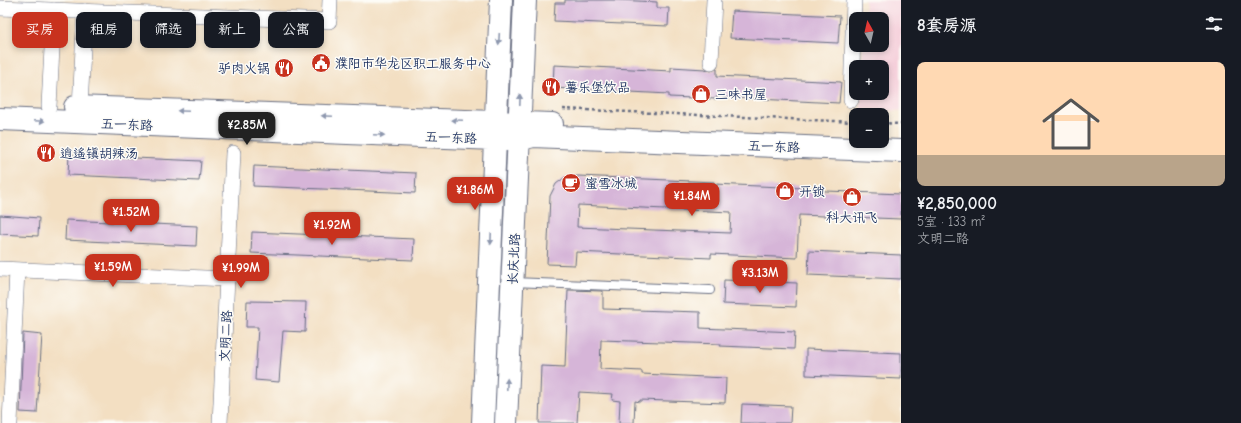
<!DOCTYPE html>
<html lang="zh">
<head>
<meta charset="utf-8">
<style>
  body { margin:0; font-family:"Comic Neue","LXGW WenKai TC",sans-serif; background:#242831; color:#f1f3f6; height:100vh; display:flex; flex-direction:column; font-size:15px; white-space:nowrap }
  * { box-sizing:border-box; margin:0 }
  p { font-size:13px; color:#9ea1a6 }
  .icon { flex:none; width:22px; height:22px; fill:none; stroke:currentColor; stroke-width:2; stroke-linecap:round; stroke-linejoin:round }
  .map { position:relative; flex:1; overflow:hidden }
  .panel { display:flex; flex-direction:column; background:#171b24; width:340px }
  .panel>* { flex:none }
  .guide { position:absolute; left:12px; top:12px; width:380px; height:36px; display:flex; gap:8px }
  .needle { width:26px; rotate:352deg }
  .tools { position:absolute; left:849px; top:12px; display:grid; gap:8px }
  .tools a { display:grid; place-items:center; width:40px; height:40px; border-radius:8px; background:#171b24; box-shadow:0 2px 6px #0003; font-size:20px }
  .price { position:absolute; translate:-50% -34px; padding:0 9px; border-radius:8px; background:#c8321e; color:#fff; font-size:13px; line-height:26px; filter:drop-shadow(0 1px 2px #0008) }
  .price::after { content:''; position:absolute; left:50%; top:24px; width:12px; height:9px; margin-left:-6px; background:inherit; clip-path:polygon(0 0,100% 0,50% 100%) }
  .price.current { background:#222; color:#fff }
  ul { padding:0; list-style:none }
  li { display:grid; align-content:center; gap:8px; height:212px; padding:0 16px }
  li+li { border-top:1px solid #363941 }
  li span { display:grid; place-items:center; height:124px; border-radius:8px; color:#555 }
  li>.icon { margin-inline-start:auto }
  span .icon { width:72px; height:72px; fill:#fffc; stroke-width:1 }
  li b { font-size:17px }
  h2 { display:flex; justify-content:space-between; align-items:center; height:48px; padding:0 16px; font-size:17px }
  .pill { padding:0 14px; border-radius:8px; background:#171b24; box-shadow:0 2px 6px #0003; font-size:14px; line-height:36px }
  .pill.current { background:#c8321e; color:#fff }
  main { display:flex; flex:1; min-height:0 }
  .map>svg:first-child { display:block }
</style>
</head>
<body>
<main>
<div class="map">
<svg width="901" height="423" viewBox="0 0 901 423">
  <rect width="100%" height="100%" fill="#fdfcf7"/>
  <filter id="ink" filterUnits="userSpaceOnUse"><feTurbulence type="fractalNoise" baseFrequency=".025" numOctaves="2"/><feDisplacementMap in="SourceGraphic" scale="8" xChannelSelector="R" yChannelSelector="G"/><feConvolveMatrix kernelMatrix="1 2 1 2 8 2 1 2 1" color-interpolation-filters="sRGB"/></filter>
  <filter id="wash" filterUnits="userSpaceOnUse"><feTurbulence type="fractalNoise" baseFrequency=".012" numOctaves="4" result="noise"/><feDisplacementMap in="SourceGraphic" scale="16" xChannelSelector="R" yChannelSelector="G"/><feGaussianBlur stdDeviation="0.9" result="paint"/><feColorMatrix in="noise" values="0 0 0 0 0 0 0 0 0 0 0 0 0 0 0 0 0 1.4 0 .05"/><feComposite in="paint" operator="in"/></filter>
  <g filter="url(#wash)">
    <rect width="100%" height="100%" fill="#f3dfc2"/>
    <path fill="#f5cfda" d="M865 0H901V111L861 109V93H882V67H862L863 45H882V19H864Z"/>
    <g id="blocks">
      <path fill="#d6b5d8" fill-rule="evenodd" d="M565 0H618L657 2V8H669L668 26 554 21 555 3H565Z
        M732 11 840 16 838 43 730 38Z
        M554 65 671 71V67L705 69 711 71 717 69V76L841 82 839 103 716 97V99L669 97V94L553 88Z
        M69 155 201 161 199 181 68 175Z
        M254 166 416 173 415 193 253 186Z
        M578 176 714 182V184L803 188 802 190 901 194V219L799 215 797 258 711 254V258L576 252 575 265 547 264 550 196 556 184 564 178ZM578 205 731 212 730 233 577 227Z
        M0 215 39 218 38 236 0 234Z
        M66 220 197 226 196 246 65 240Z
        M252 232 414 239 413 260 251 253Z
        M809 251 901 255V279L808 275Z
        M724 280 797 283 796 307 723 304Z
        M568 290 603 291V309L700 312V328L795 332 794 349 720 346 721 344 601 340 600 369 642 371V374L726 378 725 403 640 400V402L635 401 634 423H619L620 401 612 400 613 394 579 392 577 423H539L541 366 565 367Z
        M247 301 306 302 305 332 283 331 279 382 255 380 258 327H246Z
        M23 333 42 335 37 413 20 412Z
        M806 349 901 353V379L806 375Z
        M742 404 791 406 790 423H741Z"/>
    </g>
  </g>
  <g filter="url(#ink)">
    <use href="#blocks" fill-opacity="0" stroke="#676d81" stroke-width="1"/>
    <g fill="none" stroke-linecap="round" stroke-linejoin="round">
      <g stroke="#676d81" stroke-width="10">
        <path id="lane" d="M513 282 710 290"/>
      </g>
      <g stroke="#676d81" stroke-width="16">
        <path id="street" d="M0 8 329 21 330 0
          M711 62 714 0
          M851 100 854 0
          M49 106 54 10
          M80 107 85 11
          M0 269 228 279
          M10 423 17 270
          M220 423 233 153"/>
      </g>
      <g stroke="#676d81" stroke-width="24">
        <path id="secondary" d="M75 107 552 124
          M0 119 495 139 518 140 533 136 901 151
          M483 423 501 0
          M506 423 525 0"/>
      </g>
      <path stroke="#676d81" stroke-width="2.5" stroke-dasharray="3 3" stroke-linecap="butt" d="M563 109 856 122
        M882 123 901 124"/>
      <use href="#lane" stroke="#fff" stroke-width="8"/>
      <use href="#street" stroke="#fff" stroke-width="15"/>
      <use href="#secondary" stroke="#fff" stroke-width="22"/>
    </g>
    <defs><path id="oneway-solid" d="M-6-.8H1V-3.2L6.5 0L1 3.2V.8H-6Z"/></defs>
    <g fill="#8d97ae">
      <use href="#oneway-solid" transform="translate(499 39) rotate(93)"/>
      <use href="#oneway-solid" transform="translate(520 100) rotate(-88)"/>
      <use href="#oneway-solid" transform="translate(183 111) rotate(-178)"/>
      <use href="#oneway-solid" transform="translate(327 116) rotate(-178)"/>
      <use href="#oneway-solid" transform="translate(457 120) rotate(-178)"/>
      <use href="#oneway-solid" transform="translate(39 121) rotate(2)"/>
      <use href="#oneway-solid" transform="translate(379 135) rotate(2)"/>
      <use href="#oneway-solid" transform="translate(491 239) rotate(92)"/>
      <use href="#oneway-solid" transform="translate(507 384) rotate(-88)"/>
    </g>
  </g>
  <defs>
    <g id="civic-disc" transform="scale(1)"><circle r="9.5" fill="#c8321e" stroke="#fdfcf7"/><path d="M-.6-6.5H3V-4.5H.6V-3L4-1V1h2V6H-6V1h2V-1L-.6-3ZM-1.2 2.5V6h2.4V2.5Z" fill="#fff"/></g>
    <g id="restaurant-disc" transform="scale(1)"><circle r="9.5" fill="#c8321e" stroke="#fdfcf7"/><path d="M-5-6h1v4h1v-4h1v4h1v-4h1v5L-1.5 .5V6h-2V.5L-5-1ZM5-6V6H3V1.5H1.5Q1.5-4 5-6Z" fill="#fff"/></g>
    <g id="shop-disc" transform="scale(1)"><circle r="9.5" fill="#c8321e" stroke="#fdfcf7"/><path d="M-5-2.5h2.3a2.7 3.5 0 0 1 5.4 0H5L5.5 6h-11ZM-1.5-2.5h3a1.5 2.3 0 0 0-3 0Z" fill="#fff"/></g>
    <g id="cafe-disc" transform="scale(1)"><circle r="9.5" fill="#c8321e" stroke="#fdfcf7"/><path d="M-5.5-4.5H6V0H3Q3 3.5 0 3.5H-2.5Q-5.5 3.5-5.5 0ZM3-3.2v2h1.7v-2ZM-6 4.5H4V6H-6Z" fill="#fff"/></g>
  </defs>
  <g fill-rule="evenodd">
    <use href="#civic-disc" x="321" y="63"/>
    <use href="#restaurant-disc" x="284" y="68"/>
    <use href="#restaurant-disc" x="551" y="87"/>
    <use href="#shop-disc" x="701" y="94"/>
    <use href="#restaurant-disc" x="46" y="153"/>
    <use href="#cafe-disc" x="571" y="183"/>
    <use href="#shop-disc" x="785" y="191"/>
    <use href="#shop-disc" x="852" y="197"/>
  </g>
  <g text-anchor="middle" stroke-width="3" stroke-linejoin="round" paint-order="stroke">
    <g font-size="13" fill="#1b2f5e" stroke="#fdfcf7" text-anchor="start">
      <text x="335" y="68">濮阳市华龙区职工服务中心</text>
      <text x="270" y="73" text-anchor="end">驴肉火锅</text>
      <text x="565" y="92">薯乐堡饮品</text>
      <text x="715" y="99">三味书屋</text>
      <text x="60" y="158">逍遥镇胡辣汤</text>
      <text x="585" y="188">蜜雪冰城</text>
      <text x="799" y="196">开锁</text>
      <text x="852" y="222" text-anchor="middle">科大讯飞</text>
    </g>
    <g font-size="13" fill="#1b2f5e" stroke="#fdfcf7">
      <text transform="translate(127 124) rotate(2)" y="5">五一东路</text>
      <text transform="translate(451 137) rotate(2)" y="5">五一东路</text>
      <text transform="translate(774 146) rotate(2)" y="5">五一东路</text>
      <text transform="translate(513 259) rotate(-87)" y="5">长庆北路</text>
      <text transform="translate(225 336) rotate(-87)" y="5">文明二路</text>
    </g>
  </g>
</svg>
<div class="tools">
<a><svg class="needle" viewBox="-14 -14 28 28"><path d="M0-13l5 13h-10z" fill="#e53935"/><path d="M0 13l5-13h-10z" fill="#9ea1a6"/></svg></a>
<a>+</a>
<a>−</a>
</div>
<b class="price current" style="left:247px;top:146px">¥2.85M</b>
<b class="price" style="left:475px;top:211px">¥1.86M</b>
<b class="price" style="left:692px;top:217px">¥1.84M</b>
<b class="price" style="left:131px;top:233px">¥1.52M</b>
<b class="price" style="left:332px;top:246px">¥1.92M</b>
<b class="price" style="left:113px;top:288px">¥1.59M</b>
<b class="price" style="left:241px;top:289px">¥1.99M</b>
<b class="price" style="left:760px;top:294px">¥3.13M</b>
<div class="guide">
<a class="pill current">买房</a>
<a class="pill">租房</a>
<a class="pill">筛选</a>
<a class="pill">新上</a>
<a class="pill">公寓</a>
</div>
</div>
<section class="panel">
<h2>8套房源<svg class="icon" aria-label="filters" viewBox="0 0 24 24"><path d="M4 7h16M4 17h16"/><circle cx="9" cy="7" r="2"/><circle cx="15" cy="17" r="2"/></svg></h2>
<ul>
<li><span style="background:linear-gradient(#ffd9b3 75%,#b9a48a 0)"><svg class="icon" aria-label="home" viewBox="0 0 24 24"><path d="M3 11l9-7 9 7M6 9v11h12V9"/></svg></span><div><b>¥2,850,000</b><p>5室 · 133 m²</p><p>文明二路</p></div></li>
</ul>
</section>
</main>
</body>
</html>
